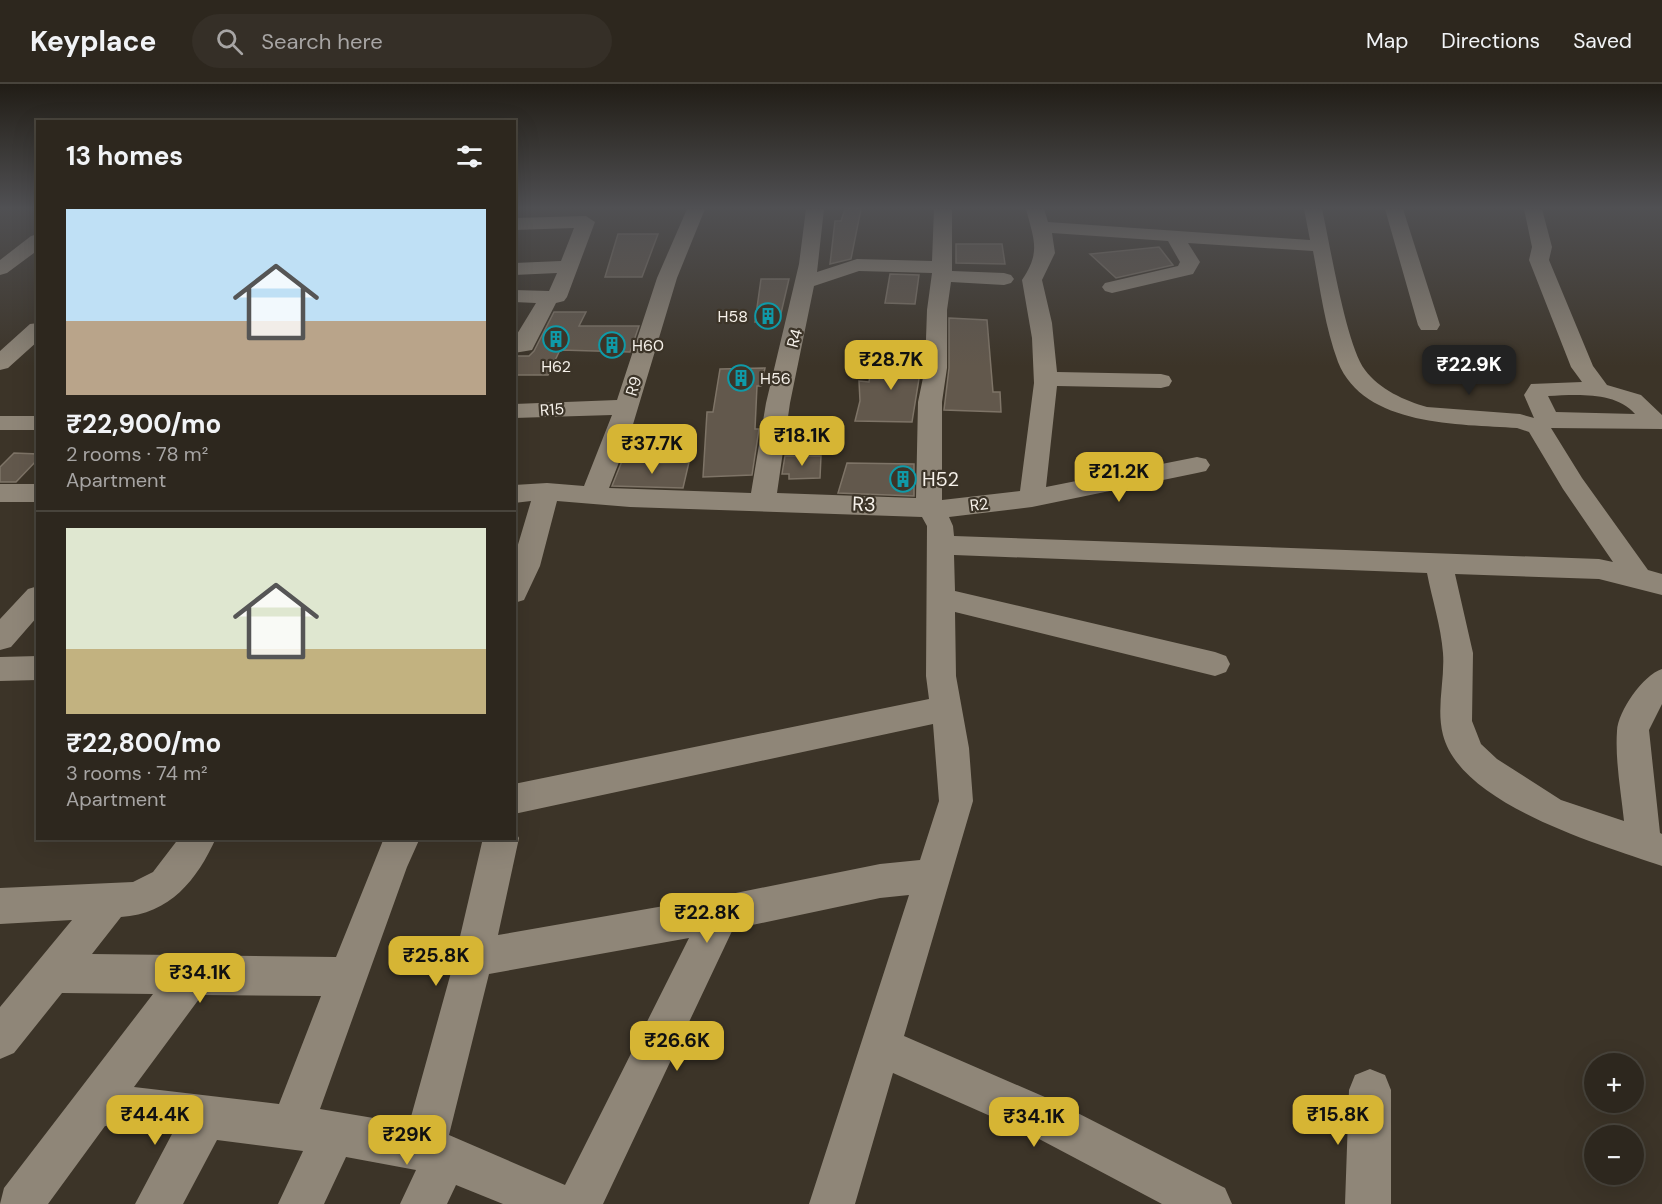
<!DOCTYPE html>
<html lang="en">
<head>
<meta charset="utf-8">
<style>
  body { margin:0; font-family:"DM Sans",sans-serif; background:#352f27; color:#f1f3f6; height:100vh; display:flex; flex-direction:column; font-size:22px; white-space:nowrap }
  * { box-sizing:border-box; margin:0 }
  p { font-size:20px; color:#a7a5a4 }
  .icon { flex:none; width:33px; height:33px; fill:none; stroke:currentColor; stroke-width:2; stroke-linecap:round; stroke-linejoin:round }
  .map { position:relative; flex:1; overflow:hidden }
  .details { position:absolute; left:36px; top:36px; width:480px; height:720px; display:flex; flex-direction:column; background:#2d271e; border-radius:0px; box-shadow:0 6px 24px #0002,0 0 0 2px #48443c }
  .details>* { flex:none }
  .buttons { position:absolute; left:1584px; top:969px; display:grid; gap:12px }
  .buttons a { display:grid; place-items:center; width:60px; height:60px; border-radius:50%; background:#2d271e; box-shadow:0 6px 24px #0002,0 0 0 2px #48443c; font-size:30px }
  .price { position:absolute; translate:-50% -51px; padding:0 14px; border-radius:12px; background:#d6b534; color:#111; font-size:20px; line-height:39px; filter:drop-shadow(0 2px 3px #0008) }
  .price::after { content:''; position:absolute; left:50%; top:36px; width:18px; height:14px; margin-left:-9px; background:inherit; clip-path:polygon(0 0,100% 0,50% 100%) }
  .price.selected { background:#222; color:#fff }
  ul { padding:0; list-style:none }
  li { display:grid; align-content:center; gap:12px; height:318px; padding:0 30px }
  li+li { border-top:2px solid #48443c }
  li span { display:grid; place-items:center; height:186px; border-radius:0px; color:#555 }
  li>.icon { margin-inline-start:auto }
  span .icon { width:108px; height:108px; fill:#fffc; stroke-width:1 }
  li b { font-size:26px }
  h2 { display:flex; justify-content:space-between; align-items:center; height:72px; padding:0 30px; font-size:26px }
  header { display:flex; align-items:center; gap:36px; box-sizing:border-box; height:84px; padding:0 30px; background:#2d271e; border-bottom:2px solid #48443c }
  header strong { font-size:28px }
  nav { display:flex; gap:33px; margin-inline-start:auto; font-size:21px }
  .search { width:420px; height:54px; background:#352f27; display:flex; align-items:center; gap:15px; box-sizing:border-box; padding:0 21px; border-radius:33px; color:#a7a5a4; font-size:22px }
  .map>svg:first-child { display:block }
</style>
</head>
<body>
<header>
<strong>Keyplace</strong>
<div class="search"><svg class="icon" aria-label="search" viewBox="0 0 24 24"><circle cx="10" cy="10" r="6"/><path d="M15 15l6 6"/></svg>Search here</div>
<nav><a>Map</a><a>Directions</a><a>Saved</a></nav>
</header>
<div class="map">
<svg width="1662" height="1120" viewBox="0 0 1662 1120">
  <rect width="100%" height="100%" fill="#3c3428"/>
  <path fill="#62584c" stroke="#7e7467" stroke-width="1.5" d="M845 125H861L851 175 830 180 835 137H841Z
    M618 150H658L642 193H605Z
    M956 160H1002L1005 180 956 179Z
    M1159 163 1173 181 1116 194 1090 170Z
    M890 190 919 191 915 220 885 219Z
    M761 195H789L779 238H755Z
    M554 228H586L579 242H639L630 268 560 266 548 291H514V272H529L534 267Z
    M949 234 987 236 993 308H1000L1001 328 944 326 949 284Z
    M923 270 912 338 855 337 860 317 859 297 869 298 871 284 891 286 889 272Z
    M765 284 761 302H757L755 345H759L752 391 703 393 707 328H713L720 285Z
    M14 369 38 370V375L16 398H0V383Z
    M785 372H821L820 394 789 395V390H782Z
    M622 377 656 379 689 378 683 404 612 402Z
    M847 379 914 380V412L838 409Z"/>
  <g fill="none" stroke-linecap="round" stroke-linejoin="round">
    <path fill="#8f8678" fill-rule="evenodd" d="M687 125H705L677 194 631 347 609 404 751 409 766 319 799 180 806 125H824L817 188 857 175 932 177 934 125H952V187L1004 189 1011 191 1014 195 1011 199 1004 201 951 198 947 226V284L942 318V416L1020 407 1034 299 1032 254 1022 196C1041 168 1034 156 1026 125H1044L1048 138 1310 156 1304 125H1322C1330 160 1346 261 1365 286 1379 305 1405 317 1427 323L1520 330 1534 334 1524 311 1531 300 1582 298 1571 283 1529 176 1532 163 1524 125H1542L1552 163 1549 176 1593 282 1607 301 1641 311 1662 331V345L1551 344 1582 394 1648 486 1662 490V511L1599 495 1455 490 1473 569 1472 637 1481 660 1497 675 1561 716 1624 737C1621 708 1615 676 1617 647 1618 627 1643 591 1662 585V620L1649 646 1660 749 1662 750V782C1601 761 1461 721 1443 651 1436 624 1445 596 1443 569 1441 542 1432 515 1427 489L954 471 955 507 1215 568 1226 572 1230 580 1226 588 1215 592 955 528 956 592 969 664 973 717 904 952 1054 1017 1225 1104 1232 1120H1162L1024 1047 893 989 855 1120H809L909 811 880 814 733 845 603 1120H503L456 1101 447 1120H400L416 1086 346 1073 324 1120H278L303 1067 217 1056 183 1120H135L172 1050 105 1042 48 1120H0L4 1104 153 910 62 909 14 969 0 975V923L72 836 0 840V804L133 798 153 788 179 754H216C197 796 170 830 121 833L92 870 336 873 384 754H420L407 783 320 1025 409 1040 455 874 483 754H514V745L519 754 498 851 721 812 880 780 920 776 939 717 933 640 514 730V700L929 615 926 592 927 442 922 433 630 423 557 417 540 482 524 516 514 519V474L531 417 514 419V401L547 399 584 402 612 331 514 334V320L617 316 657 194ZM1052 149 1168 157 1180 178 1178 182 1105 199 1102 203 1105 207 1112 209 1193 190 1200 178 1188 159 1313 167C1320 204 1325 243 1338 278 1364 343 1460 340 1517 344L1529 348 1563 405 1613 478 1599 475 954 452 953 442 949 433 1032 423 1197 389 1206 387 1210 381 1206 375 1197 373 1046 403 1057 302 1161 304 1169 302 1172 297 1169 292 1161 290 1057 288 1052 239 1042 196 1055 169ZM859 187 932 189 927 226 925 284 918 318 916 414 777 409 790 319 814 202ZM1548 312C1576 311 1615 307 1635 330L1556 328ZM689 854 565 1101 449 1051 489 890ZM202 911 321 912 279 1020 134 1003Z
      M1385 125H1403L1440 241 1437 246H1421L1418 241Z
      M586 132 595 138 567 213 564 217 556 219 532 266 514 269V255L536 219 514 218V206L549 207 557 189 514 191V179L561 177 574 144 514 146V134Z
      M38 150V166L7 189 0 191V176L31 152Z
      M38 239V257L8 284 0 286V267L30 240Z
      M0 332H38V346H0Z
      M0 400H38V418H0Z
      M38 502V532L11 563 0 566V535L28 505Z
      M38 572V596L0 597V573Z
      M1370 985 1385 991 1391 1006V1120H1345L1349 1006 1355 991Z"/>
  </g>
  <linearGradient id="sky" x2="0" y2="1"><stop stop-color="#211d16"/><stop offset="0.44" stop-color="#505053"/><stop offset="1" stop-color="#505053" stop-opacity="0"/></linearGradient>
  <rect width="1662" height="282" fill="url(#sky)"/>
  <defs>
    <g id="building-ring" transform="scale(1.35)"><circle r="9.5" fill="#3c3428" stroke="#0f9aa8" stroke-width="1.5"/><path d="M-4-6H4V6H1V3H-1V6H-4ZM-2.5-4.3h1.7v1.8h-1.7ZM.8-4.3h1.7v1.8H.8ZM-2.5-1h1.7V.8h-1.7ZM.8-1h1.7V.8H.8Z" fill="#0f9aa8"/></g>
  </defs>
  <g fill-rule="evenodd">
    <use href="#building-ring" x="768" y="232"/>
    <use href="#building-ring" x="556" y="255"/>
    <use href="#building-ring" x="612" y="261"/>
    <use href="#building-ring" x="741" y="294"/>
    <use href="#building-ring" x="903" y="395"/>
  </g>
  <g text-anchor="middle" stroke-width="4.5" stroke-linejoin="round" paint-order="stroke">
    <g font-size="16" fill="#f6f1ea" stroke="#3c3428" text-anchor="start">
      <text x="748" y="238" text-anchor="end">H58</text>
      <text x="632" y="267">H60</text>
      <text x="556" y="288" text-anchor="middle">H62</text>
      <text x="760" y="300">H56</text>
    </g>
    <g font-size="16" fill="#f6f1ea" stroke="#3c3428">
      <text transform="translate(794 254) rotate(-75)" y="6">R4</text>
      <text transform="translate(633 302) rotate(-73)" y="6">R9</text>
      <text transform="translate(552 325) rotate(-4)" y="6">R15</text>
      <text transform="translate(979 420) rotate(-7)" y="6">R2</text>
    </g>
    <g font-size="20" fill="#f6f1ea" stroke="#3c3428" text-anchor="start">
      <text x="922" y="402">H52</text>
    </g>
    <g font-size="20" fill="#f6f1ea" stroke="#3c3428">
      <text transform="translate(864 420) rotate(2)" y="7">R3</text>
    </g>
  </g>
</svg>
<div class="buttons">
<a>+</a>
<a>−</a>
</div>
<b class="price" style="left:891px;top:307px">₹28.7K</b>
<b class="price selected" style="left:1469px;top:312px">₹22.9K</b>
<b class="price" style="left:802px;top:383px">₹18.1K</b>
<b class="price" style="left:652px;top:391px">₹37.7K</b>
<b class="price" style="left:1119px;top:419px">₹21.2K</b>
<b class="price" style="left:707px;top:860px">₹22.8K</b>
<b class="price" style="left:436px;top:903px">₹25.8K</b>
<b class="price" style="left:200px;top:920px">₹34.1K</b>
<b class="price" style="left:677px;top:988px">₹26.6K</b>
<b class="price" style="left:155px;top:1062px">₹44.4K</b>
<b class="price" style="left:1338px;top:1062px">₹15.8K</b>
<b class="price" style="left:1034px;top:1064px">₹34.1K</b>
<b class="price" style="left:407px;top:1082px">₹29K</b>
<section class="details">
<h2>13 homes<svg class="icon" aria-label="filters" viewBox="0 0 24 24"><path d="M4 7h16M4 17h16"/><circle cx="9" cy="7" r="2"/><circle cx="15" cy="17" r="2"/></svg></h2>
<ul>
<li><span style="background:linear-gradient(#bfe0f5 60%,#b9a48a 0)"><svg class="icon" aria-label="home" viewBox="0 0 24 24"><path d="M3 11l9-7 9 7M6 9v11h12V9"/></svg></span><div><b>₹22,900/mo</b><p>2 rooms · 78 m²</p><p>Apartment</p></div></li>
<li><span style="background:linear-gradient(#dfe7d0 65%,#c2b280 0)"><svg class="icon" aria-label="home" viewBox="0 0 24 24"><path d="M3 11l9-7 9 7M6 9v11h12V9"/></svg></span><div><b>₹22,800/mo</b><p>3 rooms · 74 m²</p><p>Apartment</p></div></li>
</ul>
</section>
</div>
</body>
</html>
